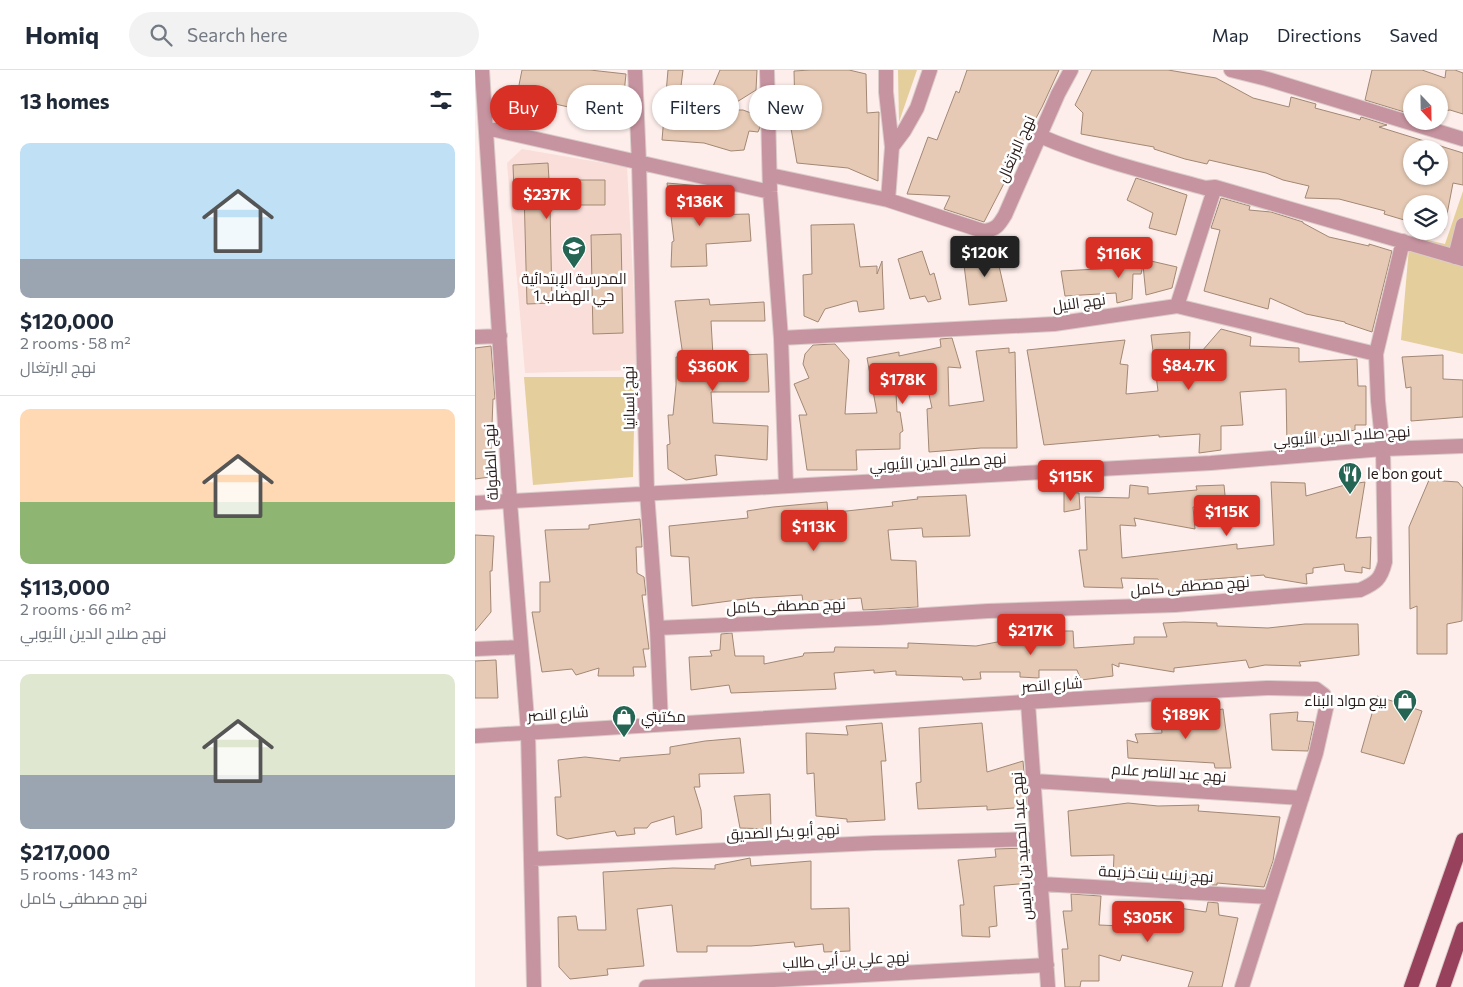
<!DOCTYPE html>
<html lang="en">
<head>
<meta charset="utf-8">
<style>
  body { margin:0; font-family:Commissioner,Cairo,sans-serif; background:#f2f2f3; color:#1f2937; height:100vh; display:flex; flex-direction:column; font-size:19px; white-space:nowrap }
  * { box-sizing:border-box; margin:0 }
  p { font-size:16px; color:#747a83 }
  .icon { flex:none; width:28px; height:28px; fill:none; stroke:currentColor; stroke-width:2; stroke-linecap:round; stroke-linejoin:round }
  .map { position:relative; flex:1; overflow:hidden }
  .side { display:flex; flex-direction:column; background:#fff; width:475px }
  .side>* { flex:none }
  .top-card { position:absolute; left:15px; top:15px; width:475px; height:45px; display:flex; gap:10px }
  .needle { width:32px; rotate:158deg }
  .buttons { position:absolute; left:928px; top:15px; display:grid; gap:10px }
  .buttons a { display:grid; place-items:center; width:45px; height:45px; border-radius:50%; background:#fff; box-shadow:0 1px 4px #0004; font-size:25px }
  .price { position:absolute; translate:-50% -42px; padding:0 11px; border-radius:5px; background:#d93025; color:#fff; font-size:16px; line-height:32px; filter:drop-shadow(0 1px 2px #0008) }
  .price::after { content:''; position:absolute; left:50%; top:30px; width:15px; height:11px; margin-left:-8px; background:inherit; clip-path:polygon(0 0,100% 0,50% 100%) }
  .price.on { background:#222; color:#fff }
  ul { padding:0; list-style:none }
  li { display:grid; align-content:center; gap:10px; height:265px; padding:0 20px }
  li+li { border-top:1px solid #e0e1e3 }
  li span { display:grid; place-items:center; height:155px; border-radius:10px; color:#555 }
  li>.icon { margin-inline-start:auto }
  span .icon { width:90px; height:90px; fill:#fffc; stroke-width:1 }
  li b { font-size:21px }
  h2 { display:flex; justify-content:space-between; align-items:center; height:60px; padding:0 20px; font-size:21px }
  .chip { padding:0 18px; border-radius:22px; background:#fff; box-shadow:0 1px 4px #0004; font-size:18px; line-height:45px }
  .chip.on { background:#d93025; color:#fff }
  header { display:flex; align-items:center; gap:30px; box-sizing:border-box; height:70px; padding:0 25px; background:#fff; border-bottom:1px solid #e0e1e3 }
  header strong { font-size:24px }
  nav { display:flex; gap:28px; margin-inline-start:auto; font-size:18px }
  .search { width:350px; height:45px; background:#f2f2f3; display:flex; align-items:center; gap:12px; box-sizing:border-box; padding:0 18px; border-radius:28px; color:#747a83; font-size:19px }
  main { display:flex; flex:1; min-height:0 }
  .map>svg:first-child { display:block }
</style>
</head>
<body>
<header>
<strong>Homiq</strong>
<div class="search"><svg class="icon" aria-label="search" viewBox="0 0 24 24"><circle cx="10" cy="10" r="6"/><path d="M15 15l6 6"/></svg>Search here</div>
<nav><a>Map</a><a>Directions</a><a>Saved</a></nav>
</header>
<main>
<section class="side">
<h2>13 homes<svg class="icon" aria-label="filters" viewBox="0 0 24 24"><path d="M4 7h16M4 17h16"/><circle cx="9" cy="7" r="2"/><circle cx="15" cy="17" r="2"/></svg></h2>
<ul>
<li><span style="background:linear-gradient(#bfe0f5 75%,#9aa5b1 0)"><svg class="icon" aria-label="home" viewBox="0 0 24 24"><path d="M3 11l9-7 9 7M6 9v11h12V9"/></svg></span><div><b>$120,000</b><p>2 rooms · 58 m²</p><p>نهج البرتغال</p></div></li>
<li><span style="background:linear-gradient(#ffd9b3 60%,#8fb573 0)"><svg class="icon" aria-label="home" viewBox="0 0 24 24"><path d="M3 11l9-7 9 7M6 9v11h12V9"/></svg></span><div><b>$113,000</b><p>2 rooms · 66 m²</p><p>نهج صلاح الدين الأيوبي</p></div></li>
<li><span style="background:linear-gradient(#dfe7d0 65%,#9aa5b1 0)"><svg class="icon" aria-label="home" viewBox="0 0 24 24"><path d="M3 11l9-7 9 7M6 9v11h12V9"/></svg></span><div><b>$217,000</b><p>5 rooms · 143 m²</p><p>نهج مصطفى كامل</p></div></li>
</ul>
</section>
<div class="map">
<svg width="988" height="917" viewBox="0 0 988 917">
  <rect width="100%" height="100%" fill="#fdeeeb"/>
  <path fill="#faded9" d="M47 79 152 97 163 300 50 303 32 93Z"/>
  <path fill="#e4ce9c" d="M423 0H442L424 52Z
    M988 121V284L926 270 935 166 970 174Z
    M49 307H160L158 407 58 415Z"/>
  <path fill="#e6cab5" stroke="#a28874" fill-rule="evenodd" d="M47 0H115L151 4 146 51 106 40 42 25Z
    M193 0H208L205 24 234 26 245 0H282L281 20 249 40H268L284 46 285 57 283 62 274 61 269 80 256 81 229 73 187 70Z
    M335 0H374L391 4 392 43 404 42 403 111 373 98 322 93 313 41H320L319 1Z
    M492 0H584L567 37 535 96H538L509 152 469 139 475 126 432 124 453 67 462 70 481 21 484 23Z
    M617 0H693L741 8 778 28 814 37 816 27 841 34 840 38 885 50 886 47 912 55 904 57 988 83V115L978 113 969 160 964 158V134H936V152L909 144 910 141 864 129 830 128 834 116 808 110 791 103 734 90 732 94 710 89 679 79V77L606 64 608 43 600 35ZM936 79H964V106H936Z
    M897 0H947L970 8 971 0H980L988 3V44L975 40 964 42V24H936V44L890 30Z
    M73 93 74 110H130V135H75L77 233 52 234 49 121H39L38 95Z
    M661 108 712 125 701 165 674 158 678 143 652 130Z
    M192 113 226 116 228 136 233 134 232 145 274 144 276 171 231 174 232 196 196 197 197 172 199 171Z
    M746 128 775 136 774 140 796 142 828 152V153L854 167 894 176V174L917 181 897 262 870 253V252L831 244 795 228 793 239 729 221 745 160 736 158Z
    M379 154 385 197 402 196V204L407 191 409 239 384 242 382 231H378L350 239 343 252 329 246 328 205 337 204 336 155Z
    M146 164 148 263 118 264 116 165Z
    M527 179 532 194 524 196 532 231 494 235 488 187Z
    M447 181 455 205 459 203 466 229 453 232 450 226 435 229 423 189Z
    M641 183 702 197 697 218 671 225 668 195 666 204H658L657 229 642 233 641 223 590 226 586 201 641 198Z
    M234 229 235 235 289 232 290 251H236L238 286 292 284 294 322H236L238 353 293 356 292 390 240 385 242 405 211 410 193 399 192 375 195 374 193 345H198L201 315V287L208 286 200 231Z
    M746 259 776 267 775 276 824 278V292L882 289 883 316H891V355H880V360L832 370V375L812 376 811 319 765 322 768 355 746 356V380L724 383 725 364 684 367V365L569 375 552 280 650 270 645 294 653 295 651 324 683 321 676 265 715 262 714 296Z
    M477 268 486 298 473 297 474 336 509 331 501 281 534 278V283L540 282 542 378H506L454 382 452 339 457 338 451 311 420 302 422 342H425L428 361 425 363V379L381 380 382 400H332L324 345H332L319 314 334 308 328 294 330 284 338 275 360 274 374 290 370 344 402 343 392 288 424 282V286L466 277 465 269Z
    M16 276 20 329H18L15 407 0 409V278Z
    M968 285V309L988 310V347L936 351V317L931 318 927 287Z
    M954 410 983 412 988 418 987 551 972 554V584H942V536L935 539 934 457Z
    M796 412 830 413 831 426 870 415 890 412 881 468 896 467 895 499 887 497V503L870 501 869 494 838 498V503L831 504 832 514 790 507 789 505 711 511 712 522H683V509L646 508 648 518 609 517 604 480H612L610 427 654 428 655 415 673 417V424L722 420 721 416 749 415 751 435 718 437 720 459 659 448 661 456 645 455 647 488 762 474V479L799 475Z
    M589 422 604 423 605 439 589 442Z
    M491 425 495 466 448 467 447 458 413 460 416 490 441 491 443 537 388 540 386 528 328 532 327 525 277 528 217 536 214 487 196 486 194 456 273 448 272 441 298 437 352 432 353 443 418 436 417 432 443 429 442 427Z
    M165 449 167 477H161L162 503 169 507 171 525H167L174 579H168L171 597H158L159 606H123L124 598 101 605 97 599 67 602 57 542H65V512H75L70 460 114 459V455Z
    M0 465 19 466 17 501H15L16 542 0 561Z
    M709 552 742 553V556L793 558 830 554H883L884 585 824 592 826 596 790 595 774 598 771 590 699 598V602L644 593V597L637 594 638 606 606 610 602 600H564V608L545 607V602H505L506 609 488 610 487 607 421 605V601L399 603V600L359 603 361 619 256 623 254 615 216 620 214 587 237 586 235 581 245 580 246 564 257 563 260 586H289V594L328 586 329 583 359 582 360 577 433 578V573L501 576 565 564V561H598L599 578 659 574V567H692L688 553Z
    M21 590 23 628H0V591Z
    M902 626 947 641 929 694 886 682Z
    M748 639 756 698H740L739 693 653 688 652 670 663 673 660 664 687 663 685 644 717 640V644Z
    M823 642 822 651 839 652 833 681 797 680 795 644Z
    M407 653 411 691H406L410 750 372 752V749L341 746 339 703 332 704 331 663 373 665 371 656Z
    M507 653 512 702 548 691 552 737 512 740V736L443 739 441 713 446 712 444 658Z
    M265 668 269 703 224 704 225 717H219L226 740 227 758 201 765 199 746 176 753 172 758H159L160 764 142 766 140 761 92 769 82 765 80 727H86L83 690 110 687 145 691V688L195 684V677L230 671Z
    M295 724 296 759 265 758 259 726Z
    M653 733 683 736 724 735 723 741 805 747 798 791 789 817 742 813V815H737V813L672 804V810L638 808 639 785 596 786 593 741Z
    M553 778 556 813 519 816 522 856 514 857 515 867 487 866 485 835H489L483 790 521 787 520 779Z
    M275 788 276 796 336 791V839L374 838 375 881 349 882 348 874 320 877 319 872 276 876H232V882H202L197 835 162 839 169 896 132 899 133 905 95 909 84 897 83 847 101 846 103 860H131L128 802 198 798 240 799V795Z
    M596 824 626 826 624 855 671 857V854L703 857 704 838 731 842 733 832 743 833 744 845 763 848 747 917H713L718 902 647 885 645 891 624 885V911H606L605 917H590L587 879H593L588 841H597Z"/>
  <g fill="none" stroke-linecap="round" stroke-linejoin="round">
    <g stroke="#dbccc9" stroke-width="16">
      <path id="minor" d="M7 0 35 432 53 662 59 917
        M160 0 164 93 172 423 182 558 186 654
        M292 0 295 122 306 268 311 416
        M411 0V22L417 77 413 130
        M756 0 792 9 988 69
        M12 58 295 122
        M565 66C618 89 675 103 730 118L740 117 988 189
        M417 77 429 61 442 38 455 0
        M295 105 413 130 508 161C521 160 524 155 530 145L583 24 596 0
        M980 187 988 155
        M702 236 740 117
        M0 267 25 266
        M306 268 579 254 702 236 901 284
        M0 433 736 393 908 379 988 376
        M182 558 402 548 513 541 700 535 885 520C901 513 906 509 910 492L908 379 903 331 901 284 928 171
        M0 579 45 577
        M553 633 573 917
        M0 666 713 622 792 618 841 619 849 625 852 634 841 683 767 917
        M559 711 827 728
        M57 789 399 773 562 769
        M566 814 795 827
        M171 917 572 895"/>
    </g>
    <g stroke="#dbccc9" stroke-width="16">
      <path id="primary" d="M936 917 988 770
        M968 917 988 859"/>
    </g>
    <use href="#minor" stroke="#c693a0" stroke-width="14"/>
    <use href="#primary" stroke="#98415d" stroke-width="14"/>
  </g>
  <defs>
    <g id="school-pin" transform="scale(1.25)"><path d="M0 17L-7.5 6A9.5 9.5 0 1 1 7.5 6Z" fill="#246553" stroke="#fff"/><path d="M0-5L7-2L0 1L-7-2ZM-4 1L0 2.5L4 1V4Q0 6-4 4Z" fill="#fff"/></g>
    <g id="restaurant-pin" transform="scale(1.25)"><path d="M0 17L-7.5 6A9.5 9.5 0 1 1 7.5 6Z" fill="#246553" stroke="#fff"/><path d="M-5-6h1v4h1v-4h1v4h1v-4h1v5L-1.5 .5V6h-2V.5L-5-1ZM5-6V6H3V1.5H1.5Q1.5-4 5-6Z" fill="#fff"/></g>
    <g id="shop-pin" transform="scale(1.25)"><path d="M0 17L-7.5 6A9.5 9.5 0 1 1 7.5 6Z" fill="#246553" stroke="#fff"/><path d="M-5-2.5h2.3a2.7 3.5 0 0 1 5.4 0H5L5.5 6h-11ZM-1.5-2.5h3a1.5 2.3 0 0 0-3 0Z" fill="#fff"/></g>
  </defs>
  <g fill-rule="evenodd">
    <use href="#school-pin" x="99" y="178"/>
    <use href="#restaurant-pin" x="875" y="404"/>
    <use href="#shop-pin" x="930" y="631"/>
    <use href="#shop-pin" x="149" y="647"/>
  </g>
  <g text-anchor="middle" stroke-width="5" stroke-linejoin="round" paint-order="stroke">
    <g font-size="15" fill="#281b18" stroke="#fff">
      <text transform="translate(541 79) rotate(-66)" y="5">نهج البرتغال</text>
      <text transform="translate(604 233) rotate(-8)" y="5">نهج النيل</text>
      <text transform="translate(154 328) rotate(-91)" y="5">نهج إسبانيا</text>
      <text transform="translate(867 366) rotate(-4)" y="5">نهج صلاح الدين الأيوبي</text>
      <text transform="translate(16 392) rotate(-93)" y="5">نهج الطفولة</text>
      <text transform="translate(463 392) rotate(-3)" y="5">نهج صلاح الدين الأيوبي</text>
      <text transform="translate(715 516) rotate(-4)" y="5">نهج مصطفى كامل</text>
      <text transform="translate(311 536) rotate(-2)" y="5">نهج مصطفى كامل</text>
      <text transform="translate(577 615) rotate(-4)" y="5">شارع النصر</text>
      <text transform="translate(83 644) rotate(-4)" y="5">شارع النصر</text>
      <text transform="translate(694 703) rotate(4)" y="5">نهج عبد الناصر علام</text>
      <text transform="translate(308 762) rotate(-3)" y="5">نهج أبو بكر الصديق</text>
      <text transform="translate(547 776) rotate(-94)" y="5">نهج عبد الحميد بن باديس</text>
      <text transform="translate(681 804) rotate(3)" y="5">نهج زينب بنت خزيمة</text>
      <text transform="translate(371 890) rotate(-3)" y="5">نهج علي بن أبي طالب</text>
    </g>
    <g font-size="15" fill="#281b18" stroke="#fff" text-anchor="start">
      <text x="99" y="214" text-anchor="middle">المدرسة الإبتدائية<tspan x="99" dy="17">حي الهضاب 1</tspan></text>
      <text x="892" y="409">le bon gout</text>
      <text x="912" y="636" text-anchor="end">بيع مواد البناء</text>
      <text x="166" y="652">مكتبتي</text>
    </g>
  </g>
</svg>
<div class="buttons">
<a><svg class="needle" viewBox="-14 -14 28 28"><path d="M0-13l5 13h-10z" fill="#e53935"/><path d="M0 13l5-13h-10z" fill="#747a83"/></svg></a>
<a><svg class="icon" aria-label="locate" viewBox="0 0 24 24"><circle cx="12" cy="12" r="6"/><path d="M12 2v4M12 18v4M2 12h4M18 12h4"/></svg></a>
<a><svg class="icon" aria-label="layers" viewBox="0 0 24 24"><path d="M12 4l9 5-9 5-9-5zM3 14l9 5 9-5"/></svg></a>
</div>
<b class="price" style="left:72px;top:150px">$237K</b>
<b class="price" style="left:225px;top:157px">$136K</b>
<b class="price on" style="left:510px;top:208px">$120K</b>
<b class="price" style="left:644px;top:209px">$116K</b>
<b class="price" style="left:714px;top:321px">$84.7K</b>
<b class="price" style="left:238px;top:322px">$360K</b>
<b class="price" style="left:428px;top:335px">$178K</b>
<b class="price" style="left:596px;top:432px">$115K</b>
<b class="price" style="left:752px;top:467px">$115K</b>
<b class="price" style="left:339px;top:482px">$113K</b>
<b class="price" style="left:556px;top:586px">$217K</b>
<b class="price" style="left:711px;top:670px">$189K</b>
<b class="price" style="left:673px;top:873px">$305K</b>
<div class="top-card">
<a class="chip on">Buy</a>
<a class="chip">Rent</a>
<a class="chip">Filters</a>
<a class="chip">New</a>
</div>
</div>
</main>
</body>
</html>
